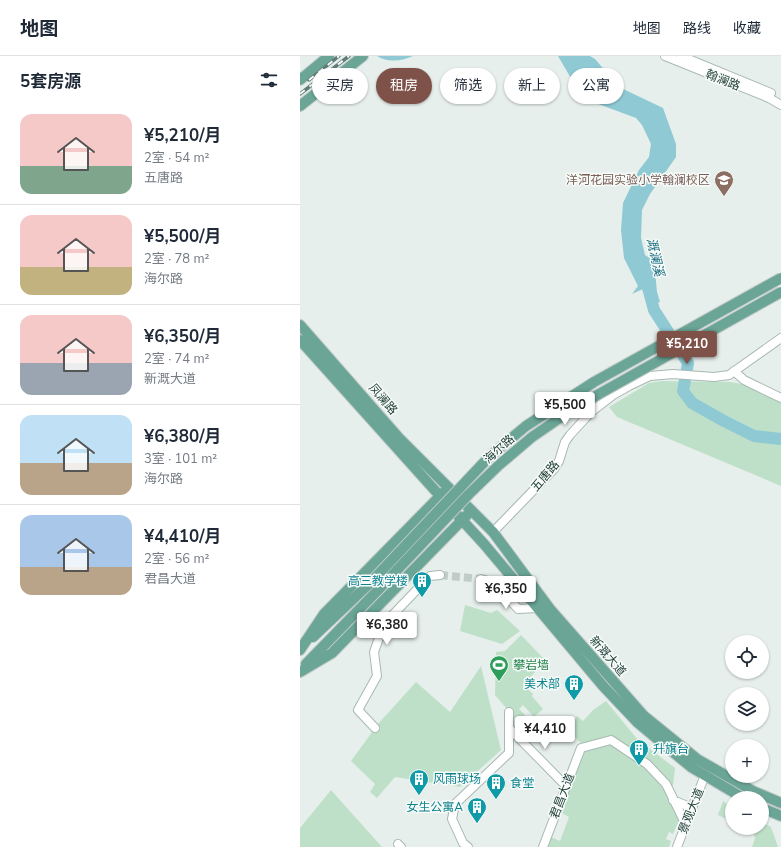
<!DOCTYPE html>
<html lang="zh">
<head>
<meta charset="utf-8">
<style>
  body { margin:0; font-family:"Nunito Sans","Noto Sans SC",sans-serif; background:#f2f2f3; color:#1f2937; height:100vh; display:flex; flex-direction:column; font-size:15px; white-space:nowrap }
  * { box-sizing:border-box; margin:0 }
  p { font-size:13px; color:#747a83 }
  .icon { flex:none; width:22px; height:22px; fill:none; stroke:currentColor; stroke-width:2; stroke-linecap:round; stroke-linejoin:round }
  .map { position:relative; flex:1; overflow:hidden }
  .side { display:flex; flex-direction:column; background:#fff; width:300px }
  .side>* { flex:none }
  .guide { position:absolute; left:12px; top:12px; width:380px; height:36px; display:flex; gap:8px }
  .tools { position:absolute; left:425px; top:579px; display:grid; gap:8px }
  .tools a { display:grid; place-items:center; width:44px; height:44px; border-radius:50%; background:#fff; box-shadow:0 1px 3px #0004; font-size:20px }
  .price { position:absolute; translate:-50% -34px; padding:0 9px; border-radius:4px; background:#fff; color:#222; font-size:13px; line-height:26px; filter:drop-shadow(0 1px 2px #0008) }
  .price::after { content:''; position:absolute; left:50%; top:24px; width:12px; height:9px; margin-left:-6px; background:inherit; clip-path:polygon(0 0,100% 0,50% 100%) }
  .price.active { background:#7f5249; color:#fff }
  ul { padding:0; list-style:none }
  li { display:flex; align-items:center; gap:12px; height:100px; padding:0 20px }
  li+li { border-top:1px solid #e0e1e3 }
  li span { display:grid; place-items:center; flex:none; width:112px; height:80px; border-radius:12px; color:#555 }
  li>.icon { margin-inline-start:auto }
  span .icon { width:48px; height:48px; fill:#fffc; stroke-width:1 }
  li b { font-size:17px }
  h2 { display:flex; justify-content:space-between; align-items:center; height:48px; padding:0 20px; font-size:17px }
  .tag { padding:0 14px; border-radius:18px; background:#fff; box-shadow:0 1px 3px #0004; font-size:14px; line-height:36px }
  .tag.active { background:#7f5249; color:#fff }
  header { display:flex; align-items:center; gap:24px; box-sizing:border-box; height:56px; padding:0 20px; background:#fff; border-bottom:1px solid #e0e1e3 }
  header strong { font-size:19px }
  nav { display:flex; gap:22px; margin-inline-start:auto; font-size:14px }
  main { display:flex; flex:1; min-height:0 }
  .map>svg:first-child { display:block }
</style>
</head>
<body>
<header>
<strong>地图</strong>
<nav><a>地图</a><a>路线</a><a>收藏</a></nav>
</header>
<main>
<section class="side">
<h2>5套房源<svg class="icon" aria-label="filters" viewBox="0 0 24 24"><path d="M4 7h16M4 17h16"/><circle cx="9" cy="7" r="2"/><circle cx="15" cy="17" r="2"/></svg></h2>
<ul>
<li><span style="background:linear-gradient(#f6c9c9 65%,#7fa58c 0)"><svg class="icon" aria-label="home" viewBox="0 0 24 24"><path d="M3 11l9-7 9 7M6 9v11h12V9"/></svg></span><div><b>¥5,210/月</b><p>2室 · 54 m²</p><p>五唐路</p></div></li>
<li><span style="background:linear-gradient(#f6c9c9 65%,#c2b280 0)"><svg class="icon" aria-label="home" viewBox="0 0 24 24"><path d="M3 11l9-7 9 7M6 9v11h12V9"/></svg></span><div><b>¥5,500/月</b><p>2室 · 78 m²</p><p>海尔路</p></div></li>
<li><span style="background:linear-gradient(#f6c9c9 60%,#9aa5b1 0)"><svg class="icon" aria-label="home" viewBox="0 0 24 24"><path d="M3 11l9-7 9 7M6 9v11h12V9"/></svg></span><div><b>¥6,350/月</b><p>2室 · 74 m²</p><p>新溉大道</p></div></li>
<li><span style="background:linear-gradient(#bfe0f5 60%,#b9a48a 0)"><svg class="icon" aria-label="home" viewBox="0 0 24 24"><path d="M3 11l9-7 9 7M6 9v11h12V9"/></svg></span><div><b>¥6,380/月</b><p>3室 · 101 m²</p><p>海尔路</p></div></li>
<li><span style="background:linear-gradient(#a9c7e8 65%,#b9a48a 0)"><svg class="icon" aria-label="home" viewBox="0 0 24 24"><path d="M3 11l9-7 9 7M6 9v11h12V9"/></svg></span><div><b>¥4,410/月</b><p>2室 · 56 m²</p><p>君昌大道</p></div></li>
</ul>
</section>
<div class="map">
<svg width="481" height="791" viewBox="0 0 481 791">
  <rect width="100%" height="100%" fill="#e6efeb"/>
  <path fill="#bfe0c8" d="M362 325 430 326 442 328 481 347V430L317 361 309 351 349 327Z
    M165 549 191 557 197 554 220 575 202 588 160 575Z
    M221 579 246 605 223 628 233 638 232 640 243 653 234 661 223 649 219 653 225 659 218 666 195 639 196 596 205 595Z
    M181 610 201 694 160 731 95 721 77 742 70 736 75 728 51 705 78 668 116 626 150 656Z
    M306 645 338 684 375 712 373 730 348 705 310 680 282 688 268 675 277 660 283 665 293 654Z
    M308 688C319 693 338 701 346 710 361 725 369 744 380 762L373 778 369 776 366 783 371 785 369 791H247L251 781 260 785 269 761 260 756 284 694Z
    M31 734 82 791H0V772Z
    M423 745 432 751V766L418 759Z
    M462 766 471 771 478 791H452L455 782 453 775 446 772H462Z"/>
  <path fill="#8ec9d4" d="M77 0H113C103 5 87 7 77 0Z
    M258 0H290L295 3 319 31 363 52 376 88V101L350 138 342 154 341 182 345 199 354 205 357 236 360 246 349 249 343 233 332 238 338 230 324 202 321 174 323 147 339 114 349 101 351 88 342 69 336 62 293 46 279 36Z"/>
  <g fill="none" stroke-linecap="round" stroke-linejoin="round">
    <path stroke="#8ec9d4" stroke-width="12" d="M348 232 354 254 388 307 383 335 392 347 424 365 454 380 481 383"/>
    <path stroke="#bfccc8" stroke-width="8" stroke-dasharray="8 4" stroke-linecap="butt" d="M140 519 181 523"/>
    <g stroke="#a8b8b2" stroke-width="10">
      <path id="minor" d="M365 0 469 42 481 49
        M381 0 471 37
        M434 315 444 324 481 342
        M193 476 254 413 259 405 265 386 270 379 291 356 313 339 329 330 350 320 373 318 414 321 429 319 481 282
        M181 523 195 527 218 553 238 552
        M75 672 58 654 77 620 74 596 84 568 130 520 140 519
        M209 672 266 730
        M373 744 392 752
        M98 788 101 791
        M168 791 163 787 152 763 155 748 209 697V656
        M243 791 281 692 311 684 347 708 366 728 386 769
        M377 791 405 719"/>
    </g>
    <g stroke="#c2cac8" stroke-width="12">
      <path id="major" d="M0 24 29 0
        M0 50 63 0
        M0 269 99 382 193 476 250 553 344 660 397 703 453 735 481 747
        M0 284 140 440 184 488 303 630 338 667 391 711 443 742
        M13 581 71 526
        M0 594 24 558 144 436
        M6 608 79 533
        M0 616 32 597 167 459
        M462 752 481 760"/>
    </g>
    <use href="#minor" stroke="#fff" stroke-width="8"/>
    <use href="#major" stroke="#6aa596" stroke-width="10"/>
    <g stroke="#5f7d75" stroke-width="3.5">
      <path id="rail" d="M9 24 39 0
        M0 38 49 0"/>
    </g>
    <use href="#rail" stroke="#f7fbf9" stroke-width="2" stroke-dasharray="6" stroke-linecap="butt"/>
    <g stroke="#c2cac8" stroke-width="12" stroke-linecap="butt">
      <path id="major-bridge" d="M71 526 190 400 226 370 294 326 481 222
        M79 533 169 438 199 409 232 381 267 357 299 338 481 236"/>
    </g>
    <use href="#major-bridge" stroke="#6aa596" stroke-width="10"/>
  </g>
  <defs>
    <g id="school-pin" transform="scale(1)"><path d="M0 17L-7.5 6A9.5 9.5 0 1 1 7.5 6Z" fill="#8d6e63" stroke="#f7fbf9"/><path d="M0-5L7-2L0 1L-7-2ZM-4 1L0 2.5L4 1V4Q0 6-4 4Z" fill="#fff"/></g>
    <g id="building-pin" transform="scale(1)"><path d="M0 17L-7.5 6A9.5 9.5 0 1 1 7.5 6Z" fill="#0f9aa8" stroke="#f7fbf9"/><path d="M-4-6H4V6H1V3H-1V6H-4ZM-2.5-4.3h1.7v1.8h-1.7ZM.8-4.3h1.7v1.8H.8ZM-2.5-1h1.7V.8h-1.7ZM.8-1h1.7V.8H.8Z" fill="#fff"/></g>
    <g id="stadium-pin" transform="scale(1)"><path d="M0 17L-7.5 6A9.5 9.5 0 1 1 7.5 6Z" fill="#2e9e5b" stroke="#f7fbf9"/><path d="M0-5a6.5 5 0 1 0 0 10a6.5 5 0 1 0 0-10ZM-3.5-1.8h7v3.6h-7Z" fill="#fff"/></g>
  </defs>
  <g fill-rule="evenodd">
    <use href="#school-pin" x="424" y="124"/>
    <use href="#building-pin" x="122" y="525"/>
    <use href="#stadium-pin" x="199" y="609"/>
    <use href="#building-pin" x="274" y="628"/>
    <use href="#building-pin" x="339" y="693"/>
    <use href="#building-pin" x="119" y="723"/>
    <use href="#building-pin" x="196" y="727"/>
    <use href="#building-pin" x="177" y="751"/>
  </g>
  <g text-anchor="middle" stroke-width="3" stroke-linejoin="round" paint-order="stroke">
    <g font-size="12" fill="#24423a" stroke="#f7fbf9">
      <text transform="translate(423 24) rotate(22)" y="4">翰澜路</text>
      <text transform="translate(83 343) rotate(49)" y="4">凤澜路</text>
      <text transform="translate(199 393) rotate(-42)" y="4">海尔路</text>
      <text transform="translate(245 420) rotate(-50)" y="4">五唐路</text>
      <text transform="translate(308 600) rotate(49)" y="4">新溉大道</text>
      <text transform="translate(262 740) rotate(-69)" y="4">君昌大道</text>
      <text transform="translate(391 755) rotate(-68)" y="4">景观大道</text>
    </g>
    <g font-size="12" fill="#785e54" stroke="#f7fbf9" text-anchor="end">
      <text x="410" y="128">洋河花园实验小学翰澜校区</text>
    </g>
    <g font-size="12" fill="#0d838f" stroke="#f7fbf9" text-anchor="end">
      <text x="108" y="529">高三教学楼</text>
      <text x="260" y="632">美术部</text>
      <text x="353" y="697" text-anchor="start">升旗台</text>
      <text x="133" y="727" text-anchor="start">风雨球场</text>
      <text x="210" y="731" text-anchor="start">食堂</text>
      <text x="163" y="755">女生公寓A</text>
    </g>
    <g font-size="12" fill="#27864d" stroke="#f7fbf9" text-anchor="start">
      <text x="213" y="613">攀岩墙</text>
    </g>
    <g font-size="13" font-style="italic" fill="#1c6f80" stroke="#f7fbf9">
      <text transform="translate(356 201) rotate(77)" y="5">溉澜溪</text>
    </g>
  </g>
</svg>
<div class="tools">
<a><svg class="icon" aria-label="locate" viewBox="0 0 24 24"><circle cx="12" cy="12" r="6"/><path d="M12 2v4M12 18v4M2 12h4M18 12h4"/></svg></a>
<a><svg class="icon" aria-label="layers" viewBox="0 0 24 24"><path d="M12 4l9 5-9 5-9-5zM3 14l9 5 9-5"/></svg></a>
<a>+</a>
<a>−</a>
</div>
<b class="price active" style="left:387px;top:309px">¥5,210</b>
<b class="price" style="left:265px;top:370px">¥5,500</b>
<b class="price" style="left:206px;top:554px">¥6,350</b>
<b class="price" style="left:87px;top:590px">¥6,380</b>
<b class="price" style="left:245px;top:694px">¥4,410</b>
<div class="guide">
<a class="tag">买房</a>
<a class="tag active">租房</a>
<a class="tag">筛选</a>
<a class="tag">新上</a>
<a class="tag">公寓</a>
</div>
</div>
</main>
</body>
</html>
